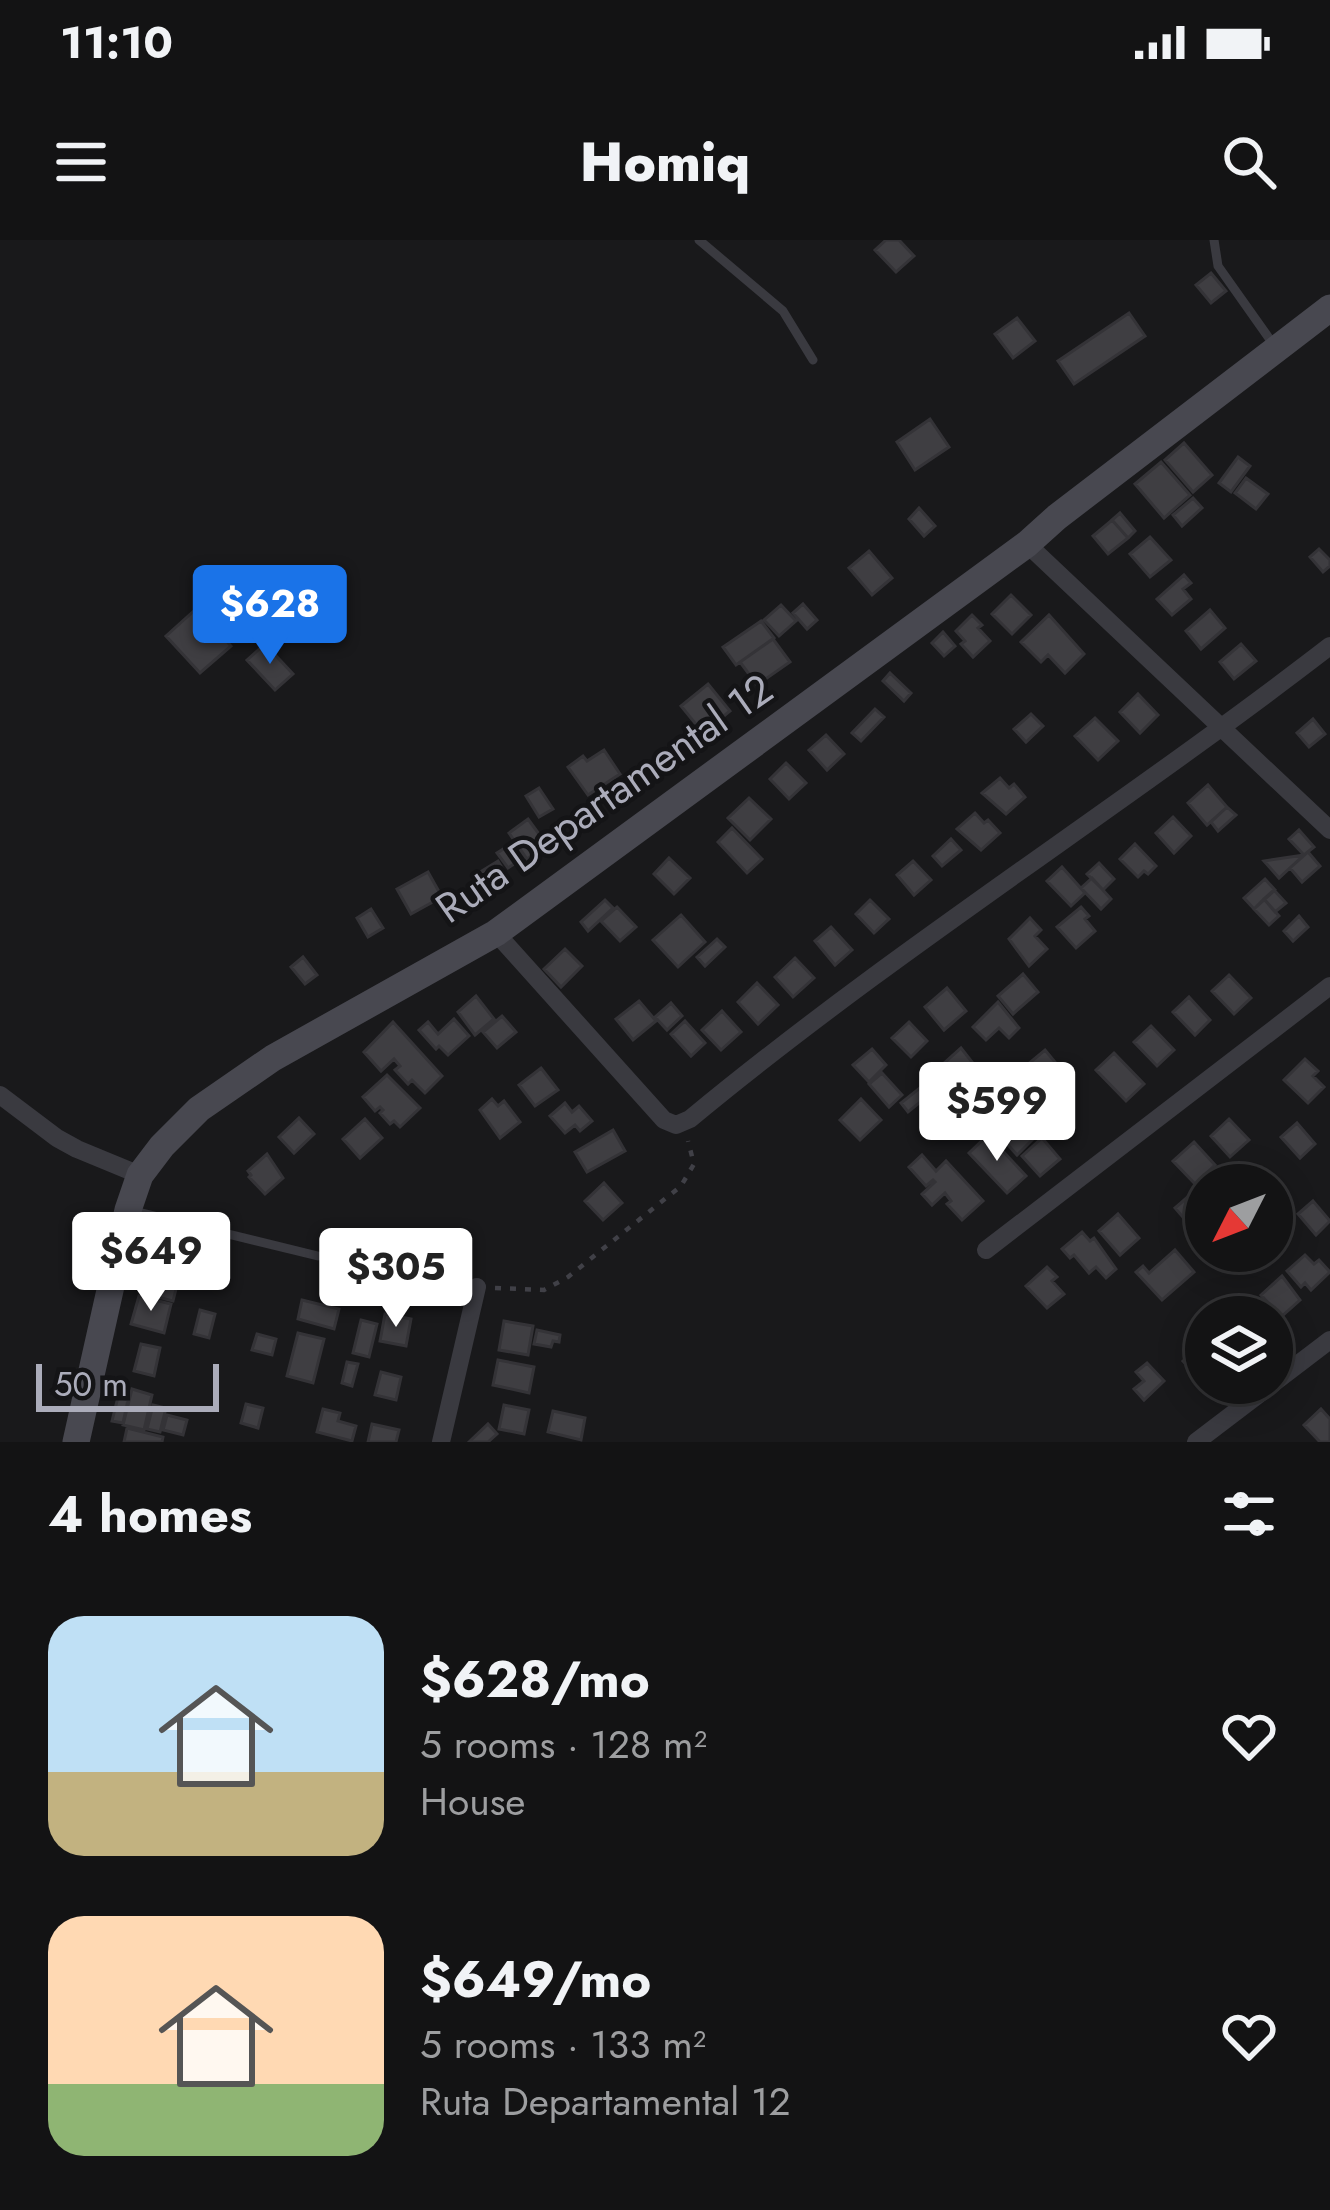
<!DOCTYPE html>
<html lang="en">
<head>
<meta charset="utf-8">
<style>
  body { margin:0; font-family:Jost,sans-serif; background:#202022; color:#f1f3f6; height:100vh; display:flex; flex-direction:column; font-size:45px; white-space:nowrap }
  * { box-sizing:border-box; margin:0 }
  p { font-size:39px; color:#9d9ea0 }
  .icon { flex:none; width:66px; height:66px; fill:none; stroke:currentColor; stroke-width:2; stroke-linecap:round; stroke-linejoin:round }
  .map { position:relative; height:1202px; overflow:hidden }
  .side { display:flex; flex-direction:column; background:#131314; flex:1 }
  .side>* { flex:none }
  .needle { width:78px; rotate:228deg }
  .tools { position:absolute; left:1185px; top:924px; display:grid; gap:24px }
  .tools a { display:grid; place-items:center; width:108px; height:108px; border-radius:50%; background:#131314; box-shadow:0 6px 30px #0003,0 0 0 3px #323234; font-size:60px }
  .scale { position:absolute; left:36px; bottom:30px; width:183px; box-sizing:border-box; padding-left:12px; border:6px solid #abacba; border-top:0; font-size:33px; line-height:42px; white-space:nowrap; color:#abacba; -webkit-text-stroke:9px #141416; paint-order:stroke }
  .price { position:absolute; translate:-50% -102px; padding:0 27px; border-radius:12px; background:#fff; color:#222; font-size:39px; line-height:78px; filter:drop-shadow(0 3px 6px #0008) }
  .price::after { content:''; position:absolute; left:50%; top:72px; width:36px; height:27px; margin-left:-18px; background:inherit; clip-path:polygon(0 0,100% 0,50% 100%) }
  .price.on { background:#1a73e8; color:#fff }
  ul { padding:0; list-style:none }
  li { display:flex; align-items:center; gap:36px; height:300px; padding:0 48px }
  li span { display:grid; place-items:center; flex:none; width:336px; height:240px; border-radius:36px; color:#555 }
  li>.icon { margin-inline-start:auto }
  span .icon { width:144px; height:144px; fill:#fffc; stroke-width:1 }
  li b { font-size:51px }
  h2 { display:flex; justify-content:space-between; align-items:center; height:144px; padding:0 48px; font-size:51px }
  .status { display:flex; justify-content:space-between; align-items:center; height:84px; padding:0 60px; background:#131314; direction:ltr }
  .status svg { height:33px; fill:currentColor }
  header { display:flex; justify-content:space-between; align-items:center; height:156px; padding:0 48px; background:#131314; font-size:54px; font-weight:800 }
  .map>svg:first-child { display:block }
</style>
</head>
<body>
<div class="status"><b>11:10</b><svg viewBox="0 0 49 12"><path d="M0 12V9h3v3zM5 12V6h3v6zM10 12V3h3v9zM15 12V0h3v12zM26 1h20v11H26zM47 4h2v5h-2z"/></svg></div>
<header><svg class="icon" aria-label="menu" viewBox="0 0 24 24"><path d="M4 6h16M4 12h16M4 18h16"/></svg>Homiq<svg class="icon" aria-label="search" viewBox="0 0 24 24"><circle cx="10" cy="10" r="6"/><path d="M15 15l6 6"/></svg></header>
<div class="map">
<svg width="1330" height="1202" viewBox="0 0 1330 1202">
  <rect width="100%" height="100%" fill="#19191b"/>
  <path fill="#3f3e42" stroke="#343337" stroke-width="3" d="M886 0H899L914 16 896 32 875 10Z
    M1211 33 1226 51 1211 63 1196 45Z
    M1129 73 1145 96 1074 144 1058 121Z
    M1017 78 1035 101 1013 118 995 94Z
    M930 179 949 207 915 230 897 202Z
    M1184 203 1212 235 1193 252 1165 220Z
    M1238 217 1250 226 1231 252 1219 243Z
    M1161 222 1190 255 1164 278 1135 244Z
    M1246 238 1268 254 1256 269 1235 253Z
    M1193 258 1202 268 1182 286 1173 275Z
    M919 268 935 286 924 296 909 279Z
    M1120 273 1135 291 1128 298 1112 280Z
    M1112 280 1128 298 1108 314 1093 296Z
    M1150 297 1171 320 1150 337 1130 314Z
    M1319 309 1330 320V326L1323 332 1310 317Z
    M869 311 892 338 872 355 849 328Z
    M1184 335 1191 343 1183 349 1191 359 1172 375 1157 359Z
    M1011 355 1031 375 1012 394 992 374Z
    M803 364 817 380 807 389 793 373Z
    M781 365 796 381 779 396 764 380Z
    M197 368 231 406 200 433 166 396Z
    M1210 370 1225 388 1201 409 1186 391Z
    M972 375 982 385 978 388 990 401 973 417 961 404 965 401 956 391Z
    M1049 375 1084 414 1065 433 1048 415 1041 422 1021 402Z
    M761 381 774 398 736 425 723 407Z
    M943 392 955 406 944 416 932 403Z
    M773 399 790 422 757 445 740 422Z
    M265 404 293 434 275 450 247 420Z
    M1241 404 1256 421 1234 439 1220 422Z
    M890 433 911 453 904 461 883 441Z
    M708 444 730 471 703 493 681 466Z
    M1138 454 1158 475 1140 493 1120 472Z
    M875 469 884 477 861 501 852 493Z
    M1031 474 1043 486 1026 502 1014 489Z
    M1095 478 1118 501 1098 520 1075 496Z
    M1313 479 1325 494 1309 507 1297 493Z
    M826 495 844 514 827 530 809 510Z
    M604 510 620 534 588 555 568 527 583 516 587 521Z
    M786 523 806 543 789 559 770 539Z
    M1000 538 1009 548 1014 544 1025 557 1006 574 982 553Z
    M1208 545 1227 567 1207 585 1188 563Z
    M539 548 553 569 539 577 526 556Z
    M749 558 771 579 750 600 728 578Z
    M1227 567 1236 575 1218 591 1211 582Z
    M975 573 984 583 988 580 1000 593 981 610 957 589Z
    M1173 577 1191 596 1174 613 1156 593Z
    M528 579 547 605 527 619 509 593Z
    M732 588 762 619 747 633 718 602Z
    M1299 590 1314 607 1304 615 1289 599Z
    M951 599 961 610 942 626 933 616Z
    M513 603 523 618 508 628 497 613Z
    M1135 604 1156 626 1148 634 1144 631 1138 637 1120 619Z
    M1308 612 1320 626 1302 642 1290 628Z
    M1304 615 1279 638 1264 621Z
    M669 618 690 638 674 654 654 634Z
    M498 621 506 634 486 647 477 634Z
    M913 621 931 640 914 655 897 635Z
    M1099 623 1114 639 1103 650 1087 634Z
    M1062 627 1085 653 1071 666 1047 641Z
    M428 632 442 657 411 674 397 649Z
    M1092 638 1111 659 1101 669 1081 648Z
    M1265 639 1275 650 1254 669 1244 658Z
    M1274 650 1286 663 1275 672 1264 659Z
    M1264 659 1279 676 1269 685 1254 669Z
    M605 660 613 668 588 691 581 682Z
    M870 660 889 679 874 693 856 674Z
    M617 667 636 687 620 701 601 681Z
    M1081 667 1089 676 1085 679 1095 691 1076 708 1057 687Z
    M371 669 383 688 368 697 357 678Z
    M681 675 705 702 678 727 653 700Z
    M1299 676 1308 687 1293 701 1284 691Z
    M1030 678 1041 690 1035 696 1047 709 1029 726 1009 699Z
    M831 687 852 710 835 725 815 701Z
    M717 699 725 707 705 726 697 717Z
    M565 709 582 726 561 747 544 729Z
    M303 717 317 735 305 744 291 727Z
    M795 718 814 738 793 757 775 737Z
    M1023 734 1038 752 1013 774 998 756Z
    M1229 735 1251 758 1234 774 1212 751Z
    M757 743 778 765 758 784 738 762Z
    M947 748 966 771 944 790 925 767Z
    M476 756 494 779 475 795 458 772Z
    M1189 757 1210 780 1195 795 1173 772Z
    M639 761 656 781 633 800 616 779Z
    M998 762 1019 788 1009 798 999 788 986 800 973 787Z
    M671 763 682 776 667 790 655 777Z
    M722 771 741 792 721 810 702 790Z
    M502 776 516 792 497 808 483 792Z
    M454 779 469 796 448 815 439 806 436 809 419 790 428 782 438 794Z
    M685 781 705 803 691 816 671 794Z
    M393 782 442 836 425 853 412 840 408 844 395 830 400 826 394 819 381 831 364 812Z
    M909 782 927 801 911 817 892 798Z
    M1151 786 1174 810 1157 826 1134 802Z
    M961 808 983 836 976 842 966 831 955 842 941 826Z
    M872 809 886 825 869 842 853 825Z
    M1045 810 1055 822 1037 837 1027 825Z
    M1114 813 1144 844 1126 861 1096 830Z
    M1305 819 1318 831 1313 836 1324 847 1308 863 1284 840Z
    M541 828 558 850 535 866 519 845Z
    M882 833 902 855 889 867 869 844Z
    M387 835 420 868 400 887 394 881 390 884 380 873 383 870 380 867 375 871 363 857Z
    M926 843 933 852 908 872 901 863Z
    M492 859 498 866 504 861 520 882 500 898 480 870Z
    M861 859 881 880 860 900 840 880Z
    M565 863 572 872 579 866 592 881 580 891 575 885 565 893 550 876Z
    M299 878 314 894 294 913 279 897Z
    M1019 878 1036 896 1017 915 1000 896Z
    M365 879 382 898 360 918 343 899Z
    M1229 879 1249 900 1230 917 1211 896Z
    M1297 883 1315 904 1300 918 1281 897Z
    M613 890 625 911 587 932 575 912Z
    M988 895 1026 936 1007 953 969 913Z
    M1042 898 1060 919 1040 936 1022 916Z
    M1194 902 1215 925 1195 944 1173 921Z
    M267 914 283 938 265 954 249 937 251 935 248 931Z
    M922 915 936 931 946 921 983 961 962 980 947 964 951 961 945 953 932 965 922 954 935 942 933 940 926 946 909 927Z
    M604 943 622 963 603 980 585 961Z
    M1190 955 1206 974V980L1194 990 1175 968Z
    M1313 961 1330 981 1316 995 1298 974Z
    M1118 974 1139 998 1120 1015 1099 991Z
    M1082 992 1090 1001 1094 998 1116 1029 1106 1038 1096 1027 1089 1033 1074 1015 1070 1018 1062 1009Z
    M1175 1010 1194 1032 1162 1060 1136 1032 1143 1026 1149 1033Z
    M1305 1015 1314 1024 1319 1020 1330 1032 1311 1050 1305 1043 1301 1047 1287 1031Z
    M156 1027 180 1033 173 1061 149 1055Z
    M1047 1027 1057 1037 1052 1041 1064 1054 1047 1068 1026 1046Z
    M1282 1036 1300 1060 1281 1077 1261 1055Z
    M139 1056 171 1064 164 1093 131 1084Z
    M302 1060 339 1069 334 1089 298 1079Z
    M200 1070 215 1074 209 1098 194 1094Z
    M385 1074 411 1079 406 1106 380 1101Z
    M361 1080 377 1084 369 1117 353 1113Z
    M504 1081 533 1086 528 1115 499 1110Z
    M537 1090 560 1095 559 1102 553 1101 551 1107 534 1104Z
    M298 1093 324 1099 313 1143 287 1136Z
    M257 1094 276 1099 272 1115 252 1110Z
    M141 1104 160 1108 154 1136 134 1131Z
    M1202 1104 1206 1108V1140L1203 1143 1183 1121Z
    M498 1120 534 1127 529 1153 493 1145Z
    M347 1122 358 1124 352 1146 342 1143Z
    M1147 1123 1164 1141 1144 1160 1134 1149 1144 1141 1136 1132Z
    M381 1132 401 1137 396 1160 375 1155Z
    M132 1149 152 1155 144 1190 123 1185Z
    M118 1157 128 1160 123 1183 112 1181Z
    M246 1164 263 1168 258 1188 241 1183Z
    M153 1165 166 1168 160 1192 147 1189Z
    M504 1165 529 1170 524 1194 499 1189Z
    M323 1169 340 1173 338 1181 356 1186 352 1201 317 1192Z
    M1321 1169 1330 1179V1202H1320L1304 1185Z
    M553 1171 585 1178 581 1200 548 1192Z
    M167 1175 187 1180 183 1195 163 1190Z
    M372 1184 399 1190 396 1202H368Z
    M488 1184 497 1194 488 1202H469Z
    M127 1188 163 1197 162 1202H124Z"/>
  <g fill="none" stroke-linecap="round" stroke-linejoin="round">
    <path stroke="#404047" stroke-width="4.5" stroke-dasharray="6 9" stroke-linecap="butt" d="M336 1019 454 1043
      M495 1048 544 1050 568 1037 681 946 694 924 688 901"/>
    <path stroke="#3a3a40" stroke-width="9" d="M699 0 783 71 813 120
      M1214 0 1218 26 1276 108
      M134 971 318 1016"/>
    <path stroke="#3a3a40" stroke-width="18" d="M1027 304 1330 590
      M496 693 664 880 676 885 690 879C894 710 1120 568 1330 406
      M0 855 57 898 77 909 140 935
      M986 1010 1330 746
      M441 1202 477 1047
      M1196 1202 1330 1100"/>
    <path stroke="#484850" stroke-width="27" d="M76 1202 128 970 140 935 162 906 199 869 273 818 496 693 1027 304 1057 277 1330 68"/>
  </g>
  <g text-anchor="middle" stroke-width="9" stroke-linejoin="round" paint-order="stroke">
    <g font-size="42" fill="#abacba" stroke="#141416">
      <text transform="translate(604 558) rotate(-35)" y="15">Ruta Departamental 12</text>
    </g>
  </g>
</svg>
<div class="tools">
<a><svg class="needle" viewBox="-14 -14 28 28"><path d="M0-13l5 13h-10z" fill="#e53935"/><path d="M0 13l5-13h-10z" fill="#9d9ea0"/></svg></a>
<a><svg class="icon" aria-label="layers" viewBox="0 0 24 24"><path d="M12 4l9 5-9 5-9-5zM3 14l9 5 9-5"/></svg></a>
</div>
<div class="scale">50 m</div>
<b class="price on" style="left:270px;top:427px">$628</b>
<b class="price" style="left:997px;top:924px">$599</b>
<b class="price" style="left:151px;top:1074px">$649</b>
<b class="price" style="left:396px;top:1090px">$305</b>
</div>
<section class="side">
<h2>4 homes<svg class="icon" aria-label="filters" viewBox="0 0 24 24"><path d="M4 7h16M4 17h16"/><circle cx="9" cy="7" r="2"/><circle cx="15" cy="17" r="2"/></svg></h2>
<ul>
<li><span style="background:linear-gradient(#bfe0f5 65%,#c2b280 0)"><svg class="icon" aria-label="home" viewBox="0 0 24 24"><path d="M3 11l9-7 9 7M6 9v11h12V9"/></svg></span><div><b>$628/mo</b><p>5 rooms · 128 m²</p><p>House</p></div><svg class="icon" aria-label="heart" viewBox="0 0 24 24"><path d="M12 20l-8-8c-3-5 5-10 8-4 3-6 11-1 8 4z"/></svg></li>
<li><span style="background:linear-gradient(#ffd9b3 70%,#8fb573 0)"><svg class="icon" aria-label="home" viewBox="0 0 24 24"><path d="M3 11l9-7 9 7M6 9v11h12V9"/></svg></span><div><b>$649/mo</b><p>5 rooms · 133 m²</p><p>Ruta Departamental 12</p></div><svg class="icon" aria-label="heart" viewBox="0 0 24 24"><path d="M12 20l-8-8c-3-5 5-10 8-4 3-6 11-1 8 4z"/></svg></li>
</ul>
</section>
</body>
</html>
